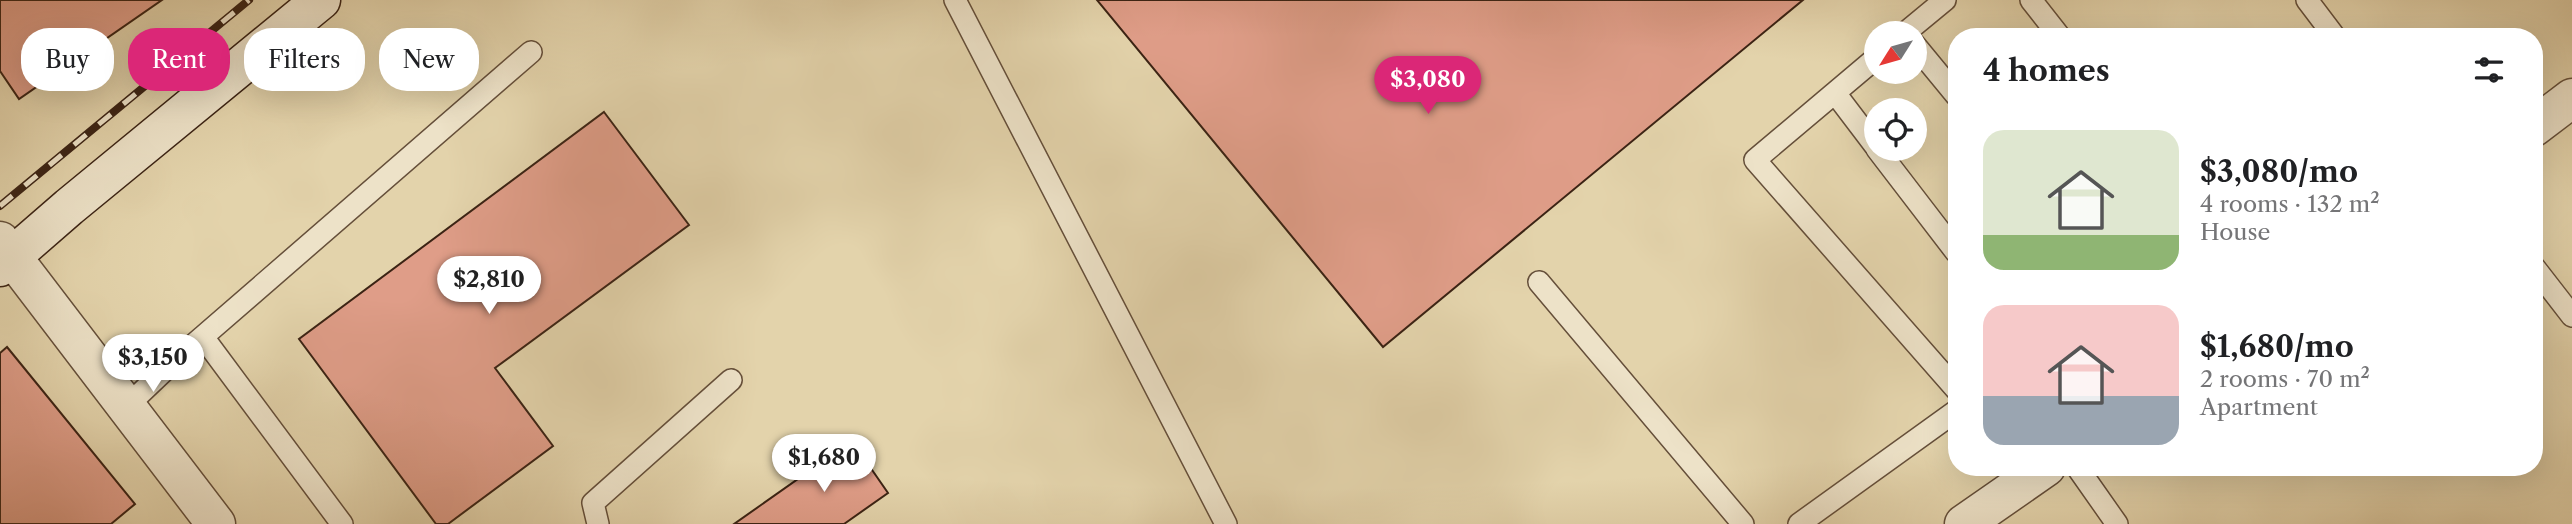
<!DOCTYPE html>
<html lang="en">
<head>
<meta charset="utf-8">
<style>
  body { margin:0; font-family:"Libre Caslon Text",serif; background:#f6f6f6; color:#202124; height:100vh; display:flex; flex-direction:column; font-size:26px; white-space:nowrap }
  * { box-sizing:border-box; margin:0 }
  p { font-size:23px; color:#757577 }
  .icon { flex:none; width:38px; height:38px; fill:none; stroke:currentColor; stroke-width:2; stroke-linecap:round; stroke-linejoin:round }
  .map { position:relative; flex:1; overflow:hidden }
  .details { position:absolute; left:1948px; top:28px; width:595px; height:448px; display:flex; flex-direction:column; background:#fff; border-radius:28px; box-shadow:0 7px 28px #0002 }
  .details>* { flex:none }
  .banner { position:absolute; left:21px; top:28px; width:665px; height:63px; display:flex; gap:14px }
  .needle { width:46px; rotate:233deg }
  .tools { position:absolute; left:1864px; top:21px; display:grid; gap:14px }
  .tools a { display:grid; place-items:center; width:63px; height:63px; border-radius:50%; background:#fff; box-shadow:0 7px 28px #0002; font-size:35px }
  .price { position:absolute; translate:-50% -60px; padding:0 16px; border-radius:24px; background:#fff; color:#222; font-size:23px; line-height:46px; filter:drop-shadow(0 2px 4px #0008) }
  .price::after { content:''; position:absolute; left:50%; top:42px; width:21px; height:16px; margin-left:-10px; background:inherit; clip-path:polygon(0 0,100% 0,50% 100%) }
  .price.on { background:#db2777; color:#fff }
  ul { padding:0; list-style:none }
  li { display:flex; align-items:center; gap:21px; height:175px; padding:0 35px }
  li span { display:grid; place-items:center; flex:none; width:196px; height:140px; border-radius:21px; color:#555 }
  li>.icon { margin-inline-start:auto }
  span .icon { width:84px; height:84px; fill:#fffc; stroke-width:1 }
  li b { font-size:30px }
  h2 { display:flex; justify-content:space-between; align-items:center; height:84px; padding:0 35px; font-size:30px }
  .pill { padding:0 24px; border-radius:28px; background:#fff; box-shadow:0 7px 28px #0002; font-size:24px; line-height:63px }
  .pill.on { background:#db2777; color:#fff }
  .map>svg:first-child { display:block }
</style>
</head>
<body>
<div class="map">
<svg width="2572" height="524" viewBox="0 0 2572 524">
  <rect width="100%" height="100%" fill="#e3d3ab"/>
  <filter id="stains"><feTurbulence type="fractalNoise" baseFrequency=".00286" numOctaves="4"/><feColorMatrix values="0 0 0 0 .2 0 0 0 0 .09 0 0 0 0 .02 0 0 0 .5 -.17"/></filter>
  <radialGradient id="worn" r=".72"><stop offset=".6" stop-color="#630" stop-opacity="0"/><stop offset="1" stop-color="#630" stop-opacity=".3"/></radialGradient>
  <path fill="#df9d88" stroke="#3b2314" stroke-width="2" d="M0 0H162L19 99 0 71Z
    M1097 0H1803L1383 347Z
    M604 112 689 225 495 368 553 446 448 524H436L299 339Z
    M7 347 135 504 111 524H0V353Z
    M852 441 888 493 844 524H734Z"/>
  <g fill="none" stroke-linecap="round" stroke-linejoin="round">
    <g stroke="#654f3a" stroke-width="24">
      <path id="service" d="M955 0 1226 524
        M2031 0 2060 37
        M2307 0 2335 37
        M1905 33 1945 0
        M1914 44 1956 95
        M1876 58 1755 160 1956 389
        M1835 93 1876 147
        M1877 149 1956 252
        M2534 267 2572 316
        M1539 282 1743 524
        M203 337 342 524
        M126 407 169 366 531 52
        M2077 467 2117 524
        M598 524 593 503 731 380
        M1799 524 1956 411"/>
    </g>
    <g stroke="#654f3a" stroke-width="41">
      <path id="minor" d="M2534 127 2572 98
        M1964 524 2046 467"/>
    </g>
    <g stroke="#654f3a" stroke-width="41">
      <path id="tertiary" d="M0 241 216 524"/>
    </g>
    <g stroke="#3b2314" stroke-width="41">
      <path id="secondary" d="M0 267 69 207 321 0"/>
    </g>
    <use href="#service" stroke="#ede2c8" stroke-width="21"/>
    <use href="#minor" stroke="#ede2c8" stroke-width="38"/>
    <use href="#tertiary" stroke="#ede2c8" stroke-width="38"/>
    <use href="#secondary" stroke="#ede2c8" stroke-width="38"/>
    <g stroke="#3b2314" stroke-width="8">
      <path id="rail" d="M0 206 249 0"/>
    </g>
    <use href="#rail" stroke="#ede2c8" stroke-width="5" stroke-dasharray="16" stroke-linecap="butt"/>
  </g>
  <rect width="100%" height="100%" filter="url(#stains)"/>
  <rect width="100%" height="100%" fill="url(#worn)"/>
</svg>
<div class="tools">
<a><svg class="needle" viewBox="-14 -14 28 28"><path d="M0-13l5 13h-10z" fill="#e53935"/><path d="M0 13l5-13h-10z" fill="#757577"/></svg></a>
<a><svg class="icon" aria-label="locate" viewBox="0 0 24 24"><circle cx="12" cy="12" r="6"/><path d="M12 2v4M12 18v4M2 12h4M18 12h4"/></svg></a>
</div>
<b class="price on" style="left:1428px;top:116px">$3,080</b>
<b class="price" style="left:489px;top:316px">$2,810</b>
<b class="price" style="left:153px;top:394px">$3,150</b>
<b class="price" style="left:824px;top:494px">$1,680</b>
<div class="banner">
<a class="pill">Buy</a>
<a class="pill on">Rent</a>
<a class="pill">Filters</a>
<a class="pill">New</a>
</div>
<section class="details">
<h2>4 homes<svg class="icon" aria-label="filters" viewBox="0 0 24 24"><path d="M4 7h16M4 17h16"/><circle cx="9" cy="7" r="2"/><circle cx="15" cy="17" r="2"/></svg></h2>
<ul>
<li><span style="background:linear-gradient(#dfe7d0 75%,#8fb573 0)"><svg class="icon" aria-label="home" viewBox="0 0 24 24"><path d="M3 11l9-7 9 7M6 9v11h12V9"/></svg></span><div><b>$3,080/mo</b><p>4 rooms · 132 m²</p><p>House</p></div></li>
<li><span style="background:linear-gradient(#f6c9c9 65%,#9aa5b1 0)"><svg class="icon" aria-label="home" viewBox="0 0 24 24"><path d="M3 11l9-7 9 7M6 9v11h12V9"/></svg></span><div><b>$1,680/mo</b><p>2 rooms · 70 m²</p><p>Apartment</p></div></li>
</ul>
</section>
</div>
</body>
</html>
